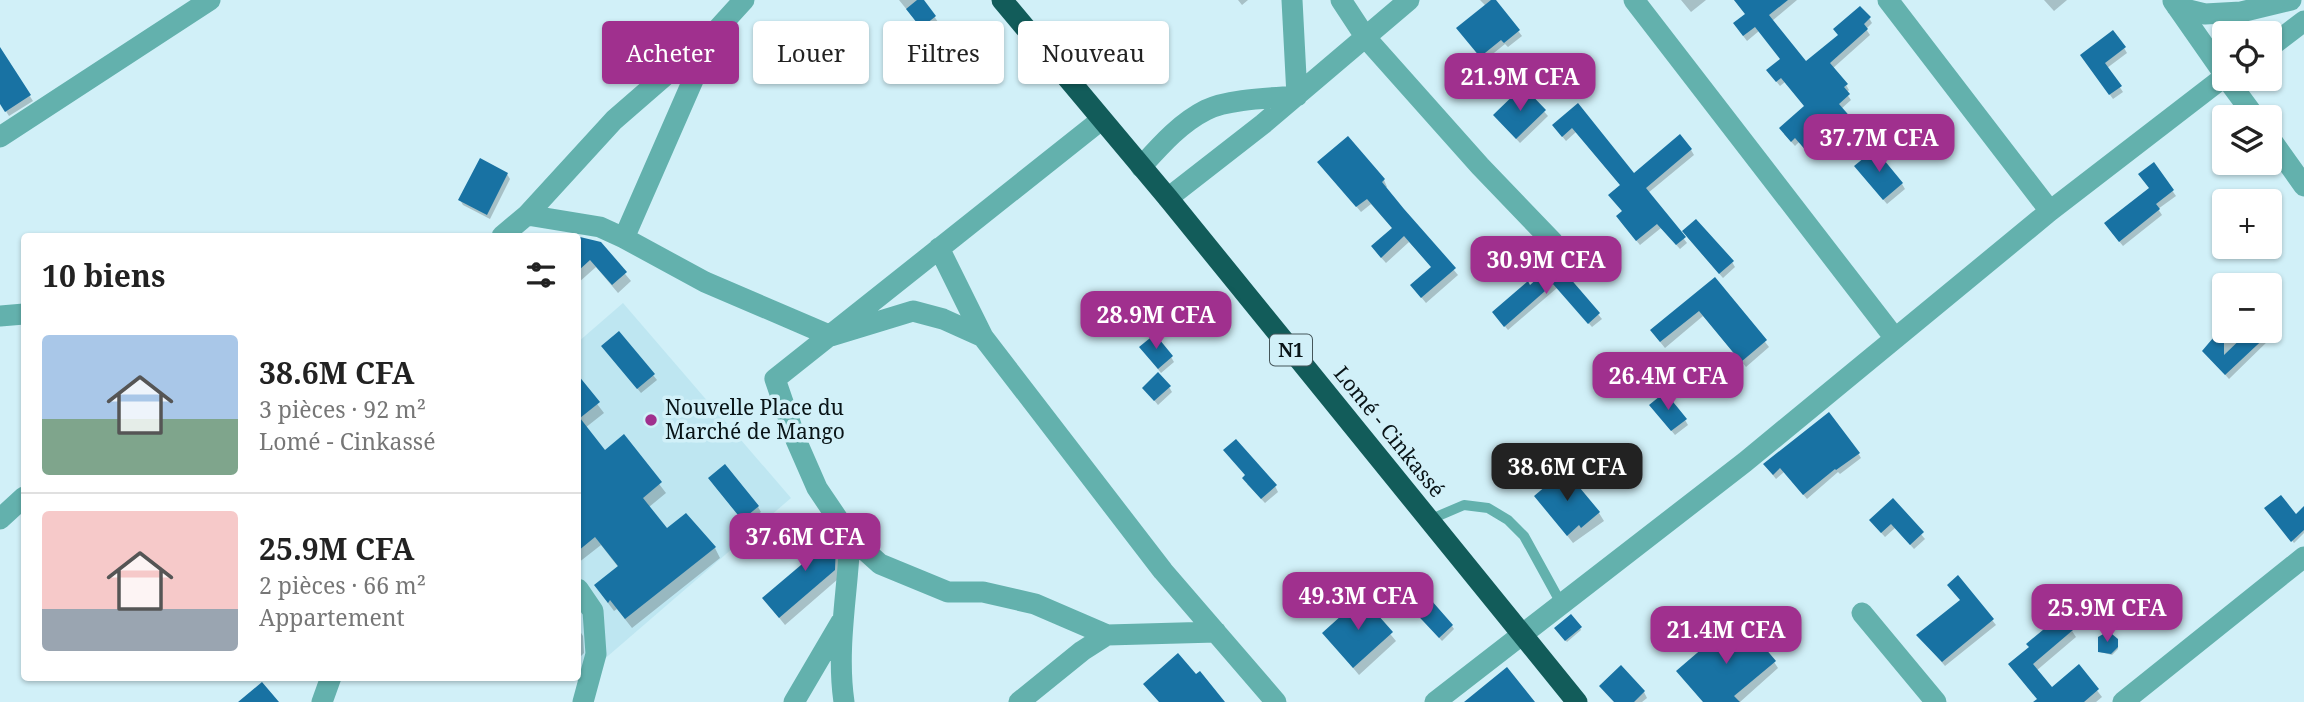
<!DOCTYPE html>
<html lang="fr">
<head>
<meta charset="utf-8">
<style>
  body { margin:0; font-family:"Noto Serif",serif; background:#f6f6f6; color:#222; height:100vh; display:flex; flex-direction:column; font-size:26px; white-space:nowrap }
  * { box-sizing:border-box; margin:0 }
  p { font-size:23px; color:#767676 }
  .icon { flex:none; width:38px; height:38px; fill:none; stroke:currentColor; stroke-width:2; stroke-linecap:round; stroke-linejoin:round }
  .map { position:relative; flex:1; overflow:hidden }
  .side { position:absolute; left:21px; top:233px; width:560px; height:448px; display:flex; flex-direction:column; background:#fff; border-radius:7px; box-shadow:0 2px 5px #0004 }
  .side>* { flex:none }
  .hud { position:absolute; left:602px; top:21px; width:665px; height:63px; display:flex; gap:14px }
  .controls { position:absolute; left:2212px; top:21px; display:grid; gap:14px }
  .controls a { display:grid; place-items:center; width:70px; height:70px; border-radius:7px; background:#fff; box-shadow:0 2px 5px #0004; font-size:35px }
  .price { position:absolute; translate:-50% -60px; padding:0 16px; border-radius:14px; background:#a0308e; color:#fff; font-size:23px; line-height:46px; filter:drop-shadow(0 2px 4px #0008) }
  .price::after { content:''; position:absolute; left:50%; top:42px; width:21px; height:16px; margin-left:-10px; background:inherit; clip-path:polygon(0 0,100% 0,50% 100%) }
  .price.on { background:#222; color:#fff }
  ul { padding:0; list-style:none }
  li { display:flex; align-items:center; gap:21px; height:175px; padding:0 21px }
  li+li { border-top:2px solid #e0e0e0 }
  li span { display:grid; place-items:center; flex:none; width:196px; height:140px; border-radius:7px; color:#555 }
  li>.icon { margin-inline-start:auto }
  span .icon { width:84px; height:84px; fill:#fffc; stroke-width:1 }
  li b { font-size:30px }
  h2 { display:flex; justify-content:space-between; align-items:center; height:84px; padding:0 21px; font-size:30px }
  .pill { padding:0 24px; border-radius:7px; background:#fff; box-shadow:0 2px 5px #0004; font-size:24px; line-height:63px }
  .pill.on { background:#a0308e; color:#fff }
  .map>svg:first-child { display:block }
</style>
</head>
<body>
<div class="map">
<svg width="2304" height="702" viewBox="0 0 2304 702">
  <rect width="100%" height="100%" fill="#d1f0f8"/>
  <path fill="#bee6f1" d="M623 303 791 498 579 681 576 677 578 342Z"/>
  <path fill="#0003" d="M899 0H923L938 22 925 32Z
    M1238 0H1248L1242 5Z
    M1480 0H1494L1522 36 1508 47 1505 44 1484 61 1462 33 1486 6Z
    M1681 0H1706L1691 12Z
    M1734 0H1797L1772 21 1806 64 1869 18 1872 23 1866 29 1870 35 1832 69 1846 85 1849 90 1846 93 1851 100 1841 109 1855 126 1844 136 1840 132 1812 157 1799 142 1795 146 1784 134 1806 107 1785 82 1780 86 1771 75 1782 60 1759 31 1747 41 1738 29 1746 15Z
    M2044 0H2067L2054 11Z
    M1135 39 1147 54 1137 63 1125 48Z
    M2124 48 2127 53 2107 68 2123 92 2113 99 2085 60Z
    M7 61 33 101 9 116 0 102V66Z
    M1523 88 1548 116 1520 143 1499 120Z
    M1577 106 1633 175 1680 137 1691 150 1694 155 1648 193 1687 243 1680 249 1661 228 1640 245 1621 222 1618 217 1623 212 1613 200 1621 186 1576 132 1566 141 1557 130Z
    M1348 139 1384 180 1387 187 1385 188 1458 275 1426 303 1416 291 1433 268 1409 242 1386 263 1377 253 1393 229 1371 204 1361 212 1320 163Z
    M2154 165 2176 196 2158 209 2162 215 2123 246 2109 229 2150 189Z
    M1859 171 1902 184 1905 189 1887 204Z
    M507 174 510 179 490 219 463 205 460 200Z
    M1687 237 1732 262 1735 267 1723 278Z
    M581 239 600 244 631 281 618 293 596 267 578 283V242Z
    M1556 264 1602 319 1592 327 1557 288 1508 330 1497 317Z
    M1715 279 1769 347 1746 367 1703 316 1665 348 1656 337Z
    M2224 298V321L2214 306Z
    M2224 328V331H2268L2272 337 2229 379 2204 351Z
    M619 333 657 380 641 393 606 351Z
    M1145 353 1171 357 1174 362 1161 373Z
    M578 379 604 413 585 428 604 452 623 437 666 493 649 507 667 530 686 516 715 548 720 558 632 628 617 609 614 611 602 595 619 568 601 545 578 563Z
    M1169 387 1172 392 1158 405 1144 388Z
    M1654 410 1685 420 1688 425 1675 435Z
    M1858 453 1861 458 1840 474 1838 472 1807 499 1784 472 1776 479 1765 465Z
    M713 484 758 507 761 512 746 524Z
    M1247 484 1275 486 1278 492 1265 503Z
    M1536 496 1599 513 1604 521 1573 543Z
    M1893 501 1925 539 1914 549 1895 528 1885 537 1874 525Z
    M2266 508 2296 517 2304 522V533L2294 543Z
    M805 541 835 544 840 553 838 579 785 625 764 599 815 555Z
    M1958 577 1996 625 1945 666 1919 636 1962 601Z
    M1362 600 1396 641 1359 675 1324 633Z
    M1413 609 1452 626 1454 629 1442 641Z
    M578 628 583 636 584 653 578 659Z
    M1580 628 1581 630 1567 642 1557 631Z
    M2072 631 2076 637 2036 671 2052 689 2079 667 2102 697 2096 702H2040L2015 671Z
    M2118 643V649L2112 655 2100 652Z
    M1774 662 1778 668 1740 702H1703Z
    M1621 668 1644 692 1647 698 1642 702H1614Z"/>
  <path fill="#1872a3" d="M917 0H924L936 16 921 28 906 9Z
    M1491 0H1496L1520 30 1504 43 1501 40 1480 57 1456 28Z
    M1734 0H1788L1769 15 1806 61 1838 35 1833 29 1860 6 1871 17 1864 24 1868 29 1830 63 1848 84 1844 87 1850 94 1839 104 1853 120 1840 132 1836 128 1808 153 1795 138 1791 142 1779 128 1804 106 1781 78 1776 82 1766 70 1780 59 1755 27 1743 36 1733 23 1745 14Z
    M2113 30 2126 47 2105 63 2122 86 2109 95 2080 55Z
    M1135 36 1148 51 1135 62 1122 47Z
    M0 47 31 95 5 112 0 104Z
    M1523 86 1546 110 1516 139 1493 115Z
    M1578 103 1634 173 1680 134 1692 149 1646 188 1686 237 1676 245 1657 224 1636 241 1616 216 1622 211 1608 195 1620 185 1572 128 1562 137 1552 125Z
    M1348 136 1385 179 1382 182 1404 209 1456 268 1421 298 1410 285 1431 267 1404 236 1381 258 1371 246 1392 228 1367 199 1356 207 1317 162Z
    M1875 149 1903 183 1883 200 1854 166Z
    M480 158 508 173 487 215 458 200Z
    M2154 162 2174 190 2156 204 2160 209 2119 242 2104 223 2149 188 2138 174Z
    M1696 219 1734 261 1719 274 1682 231Z
    M580 237 601 242 627 272 612 285 590 260 578 271V240Z
    M1556 262 1600 313 1588 324 1553 284 1504 327 1492 312 1528 281 1530 285Z
    M1715 277 1767 340 1741 362 1699 311 1660 342 1650 330Z
    M2224 325V355L2249 331H2272L2225 375 2202 351Z
    M619 331 655 374 637 389 601 346Z
    M1155 334 1173 356 1158 369 1139 347Z
    M1158 372 1171 386 1154 401 1142 388Z
    M578 375 600 402 580 418 605 450 624 434 662 482 643 498 667 528 686 513 716 547 625 619 610 600 608 603 594 585 618 566 595 537 578 551Z
    M1665 392 1687 419 1671 431 1649 405Z
    M1829 412 1860 453 1836 470 1835 469 1803 495 1780 468 1773 475 1763 464Z
    M1236 439 1277 485 1261 499 1242 478 1245 475 1223 450Z
    M725 464 759 506 742 520 708 478Z
    M1565 470 1600 512 1581 528 1579 525 1567 536 1534 496Z
    M2281 495 2296 514 2304 506V530L2291 542 2264 508Z
    M1893 498 1924 532 1910 545 1891 524 1881 533 1869 520Z
    M820 525 836 543 835 570 779 618 762 598 814 554 802 540Z
    M1958 575 1994 619 1942 662 1916 635 1960 600 1947 585Z
    M1424 592 1453 625 1439 638 1408 605Z
    M1362 597 1393 632 1353 668 1322 633Z
    M1571 614 1582 627 1565 641 1554 628Z
    M2061 615 2073 630 2033 664 2052 687 2079 664 2099 689 2084 702H2033L2037 699 2008 664 2029 647 2026 644Z
    M1741 620 1776 661 1734 696 1740 702H1703L1676 671 1711 641 1714 644Z
    M2105 633 2112 634 2118 639V647L2111 654 2098 652V637Z
    M1178 653 1196 674 1200 671 1225 702H1159L1143 684Z
    M1621 665 1645 691 1634 702H1614L1599 686Z
    M1507 667 1535 702H1464Z
    M262 682 279 702H238Z"/>
  <g fill="none" stroke-linecap="round" stroke-linejoin="round">
    <path stroke="#63b1ad" stroke-width="10" d="M1429 520 1464 505 1488 508 1508 520 1524 536 1562 605"/>
    <path stroke="#63b1ad" stroke-width="21" d="M1341 0 1366 38 1480 166 1553 242
      M1634 0 1894 337
      M1888 0 2050 211
      M2173 1 2224 74
      M2177 7 2205 14 2241 12 2291 0
      M2270 47 2304 21
      M2227 79 2255 117
      M1101 120 775 379 796 440 817 488 850 537 880 564 948 592H983L1035 604 1107 635 1216 632
      M0 137 210 0
      M2270 138 2304 186
      M1141 167C1160 146 1180 123 1206 110 1228 99 1272 98 1297 96L1292 0
      M1168 198 1263 124 1409 0
      M527 215 600 227 624 238 705 282 831 336 913 311 943 319 983 337
      M502 236 527 215 614 120 713 34 744 0
      M624 238 711 39
      M939 248 983 337 1163 571 1276 702
      M0 316 24 314
      M0 519 24 497
      M578 589 593 611 596 654 583 702
      M1862 613 1936 702
      M322 702 331 677
      M794 702 841 622
      M844 702C836 647 848 592 850 537
      M1019 702 1082 651 1107 635
      M1435 702 1745 462 2050 211 2224 77
      M2123 702 2304 557"/>
    <path stroke="#125c5a" stroke-width="21" d="M1002 0 1168 198 1577 702"/>
  </g>
  <circle fill="#a0308e" stroke="#d1f0f8" stroke-width="2.5" cx="651" cy="420" r="7"/>
  <g text-anchor="middle" stroke-width="7" stroke-linejoin="round" paint-order="stroke">
    <rect fill="#d1f0f8" stroke="#45565a" stroke-width="2" x="1270" y="334.5" width="42" height="31" rx="5"/>
    <g font-size="19" font-weight="bold" fill="#091417">
      <text x="1291" y="357">N1</text>
    </g>
    <g font-size="21" fill="#091417" stroke="#d1f0f8" text-anchor="start">
      <text x="665" y="415">Nouvelle Place du<tspan x="665" dy="24">Marché de Mango</tspan></text>
    </g>
    <g font-size="21" fill="#091417" stroke="#d1f0f8">
      <text transform="translate(1389 432) rotate(51)" y="7">Lomé - Cinkassé</text>
    </g>
  </g>
</svg>
<div class="controls">
<a><svg class="icon" aria-label="locate" viewBox="0 0 24 24"><circle cx="12" cy="12" r="6"/><path d="M12 2v4M12 18v4M2 12h4M18 12h4"/></svg></a>
<a><svg class="icon" aria-label="layers" viewBox="0 0 24 24"><path d="M12 4l9 5-9 5-9-5zM3 14l9 5 9-5"/></svg></a>
<a>+</a>
<a>−</a>
</div>
<b class="price" style="left:1520px;top:113px">21.9M CFA</b>
<b class="price" style="left:1879px;top:174px">37.7M CFA</b>
<b class="price" style="left:1546px;top:296px">30.9M CFA</b>
<b class="price" style="left:1156px;top:351px">28.9M CFA</b>
<b class="price" style="left:1668px;top:412px">26.4M CFA</b>
<b class="price on" style="left:1567px;top:503px">38.6M CFA</b>
<b class="price" style="left:805px;top:573px">37.6M CFA</b>
<b class="price" style="left:1358px;top:632px">49.3M CFA</b>
<b class="price" style="left:2107px;top:644px">25.9M CFA</b>
<b class="price" style="left:1726px;top:666px">21.4M CFA</b>
<div class="hud">
<a class="pill on">Acheter</a>
<a class="pill">Louer</a>
<a class="pill">Filtres</a>
<a class="pill">Nouveau</a>
</div>
<section class="side">
<h2>10 biens<svg class="icon" aria-label="filters" viewBox="0 0 24 24"><path d="M4 7h16M4 17h16"/><circle cx="9" cy="7" r="2"/><circle cx="15" cy="17" r="2"/></svg></h2>
<ul>
<li><span style="background:linear-gradient(#a9c7e8 60%,#7fa58c 0)"><svg class="icon" aria-label="home" viewBox="0 0 24 24"><path d="M3 11l9-7 9 7M6 9v11h12V9"/></svg></span><div><b>38.6M CFA</b><p>3 pièces · 92 m²</p><p>Lomé - Cinkassé</p></div></li>
<li><span style="background:linear-gradient(#f6c9c9 70%,#9aa5b1 0)"><svg class="icon" aria-label="home" viewBox="0 0 24 24"><path d="M3 11l9-7 9 7M6 9v11h12V9"/></svg></span><div><b>25.9M CFA</b><p>2 pièces · 66 m²</p><p>Appartement</p></div></li>
</ul>
</section>
</div>
</body>
</html>
